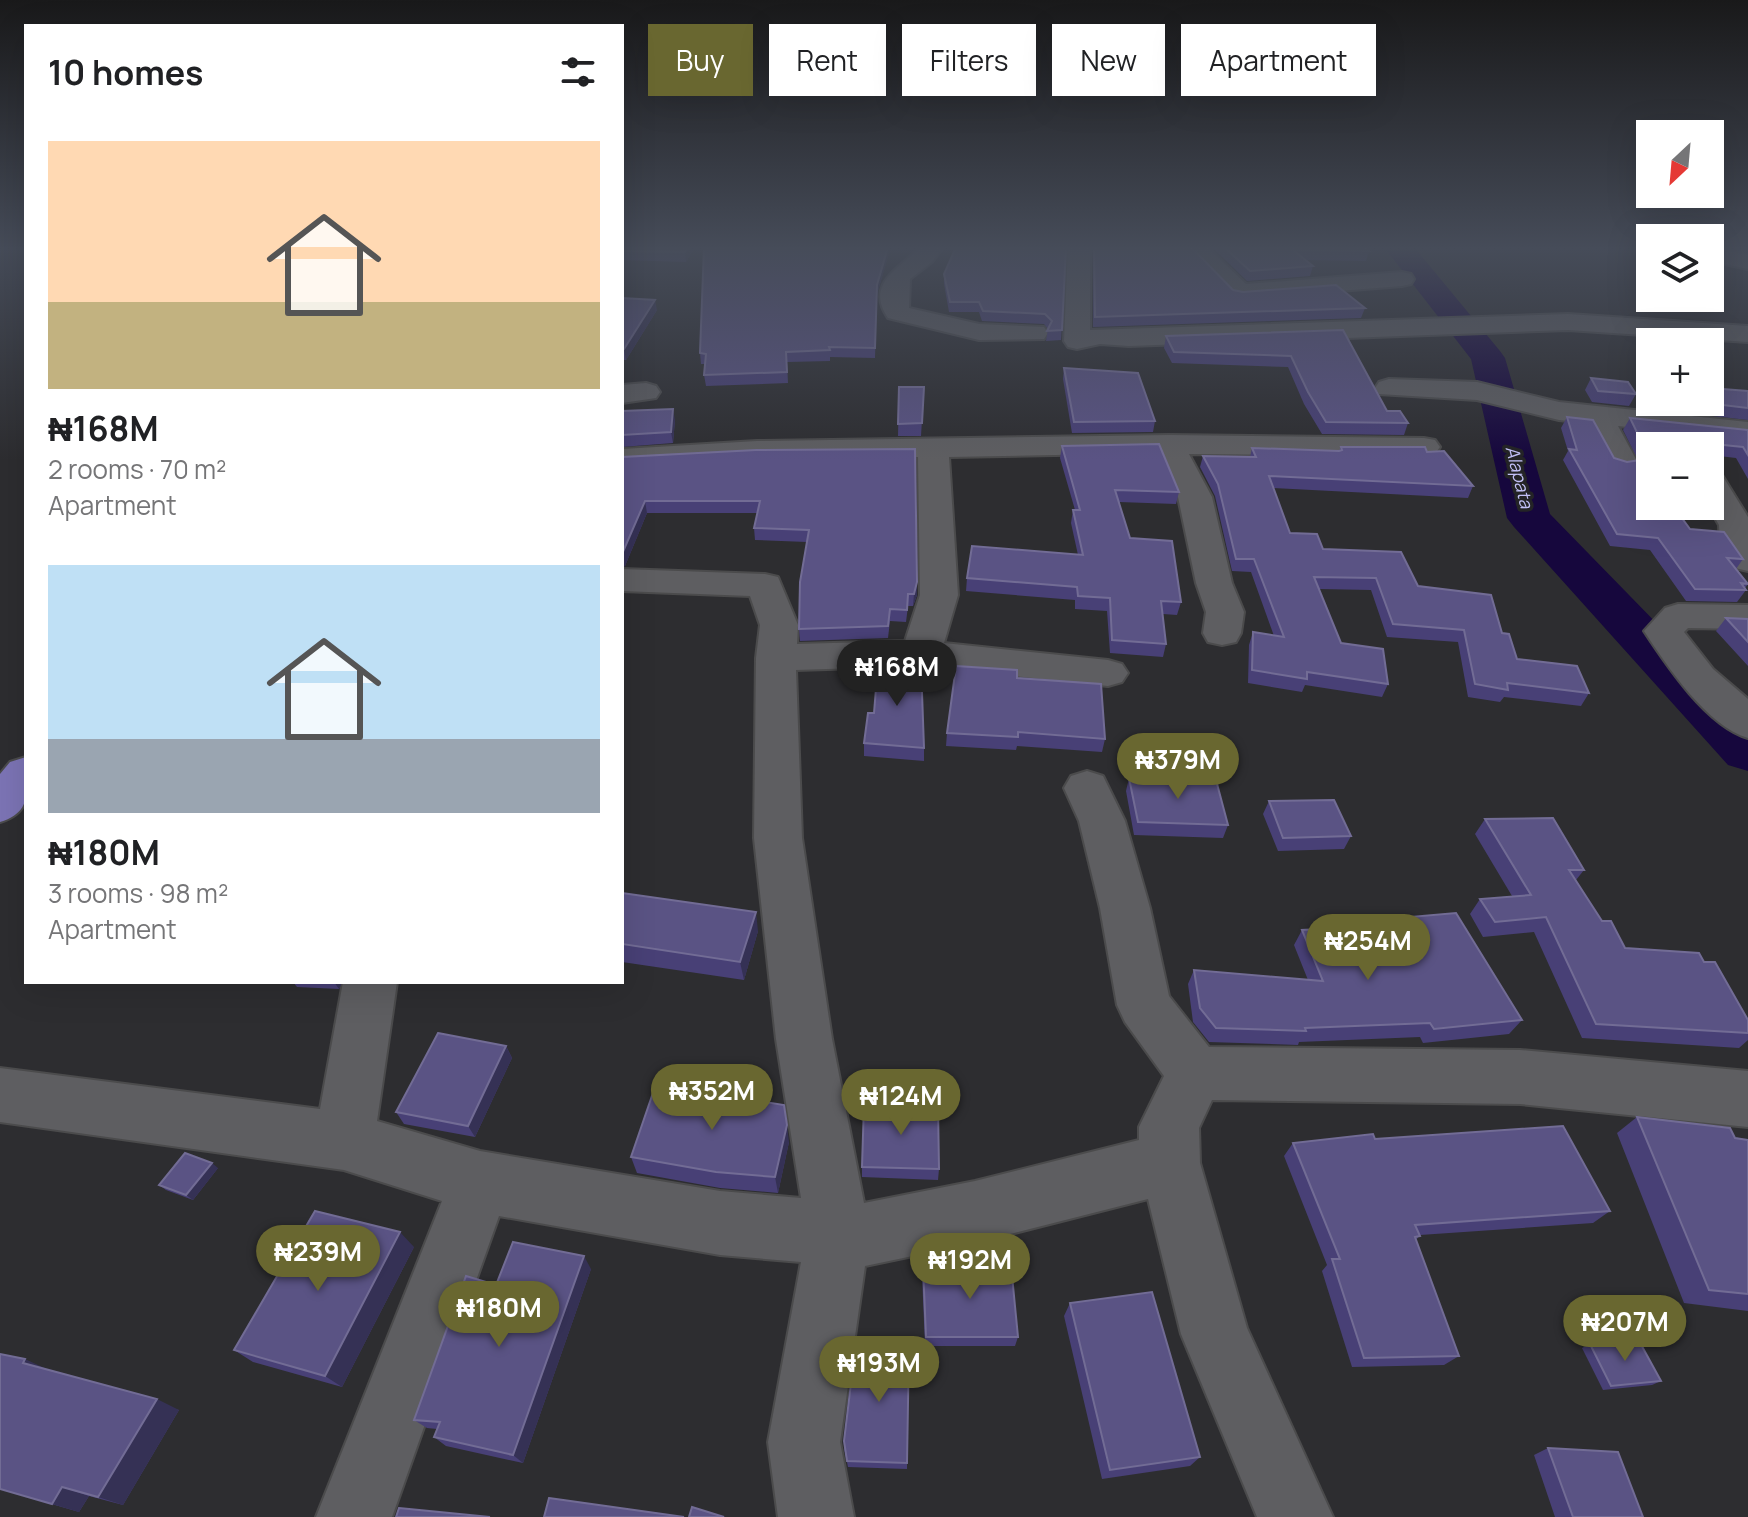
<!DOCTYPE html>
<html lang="en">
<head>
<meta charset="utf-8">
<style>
  body { margin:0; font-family:Manrope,sans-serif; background:#f2f2f2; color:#202124; height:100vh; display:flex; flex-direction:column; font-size:30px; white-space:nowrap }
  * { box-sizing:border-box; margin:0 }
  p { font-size:26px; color:#757577 }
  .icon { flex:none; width:44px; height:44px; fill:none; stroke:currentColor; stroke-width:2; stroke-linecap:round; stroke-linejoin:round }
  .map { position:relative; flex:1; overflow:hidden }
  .details { position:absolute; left:24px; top:24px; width:600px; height:960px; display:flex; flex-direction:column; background:#fff; border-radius:0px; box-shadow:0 8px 32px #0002 }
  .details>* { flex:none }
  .top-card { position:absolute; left:648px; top:24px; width:760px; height:72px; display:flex; gap:16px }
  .needle { width:52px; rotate:206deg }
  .controls { position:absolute; left:1636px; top:120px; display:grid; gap:16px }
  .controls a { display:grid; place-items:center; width:88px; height:88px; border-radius:0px; background:#fff; box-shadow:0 8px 32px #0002; font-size:40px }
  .price { position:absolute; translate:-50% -68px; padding:0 18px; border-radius:28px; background:#696730; color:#fff; font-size:26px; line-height:52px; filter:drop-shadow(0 2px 4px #0008) }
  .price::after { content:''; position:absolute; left:50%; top:48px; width:24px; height:18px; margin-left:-12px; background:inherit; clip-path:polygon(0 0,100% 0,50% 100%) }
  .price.selected { background:#222; color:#fff }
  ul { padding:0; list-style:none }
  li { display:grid; align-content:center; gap:16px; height:424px; padding:0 24px }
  li span { display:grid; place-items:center; height:248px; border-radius:0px; color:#555 }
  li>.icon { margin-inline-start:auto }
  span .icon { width:144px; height:144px; fill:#fffc; stroke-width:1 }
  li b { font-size:34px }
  h2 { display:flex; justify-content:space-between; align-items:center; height:96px; padding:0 24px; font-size:34px }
  .pill { padding:0 28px; border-radius:0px; background:#fff; box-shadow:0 8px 32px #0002; font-size:28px; line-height:72px }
  .pill.selected { background:#696730; color:#fff }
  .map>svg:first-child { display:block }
</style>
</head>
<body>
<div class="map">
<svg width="1748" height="1517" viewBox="0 0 1748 1517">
  <rect width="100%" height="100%" fill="#2d2d30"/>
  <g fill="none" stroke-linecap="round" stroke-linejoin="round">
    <path fill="#16073d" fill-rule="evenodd" d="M1384 247H1414L1500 351 1505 358 1550 514 1748 717V771L1728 765 1514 527 1507 518 1471 359Z"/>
    <g stroke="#4b4b4c" stroke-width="4">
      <path id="minor" d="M920 247H943L932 262 910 279 909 308 979 324 1044 327 1048 333 1044 339 979 340 888 318C864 283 901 268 920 247Z
        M1068 247H1090V330L1568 314 1748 326V342L1568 330 1129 346 1100 344 1077 349 1068 347 1064 341Z
        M1183 247H1207L1246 284 1402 272 1411 274 1414 279 1411 284 1402 286 1240 299 1231 297Z
        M1710 247 1748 255V269L1710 261Z
        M1389 379 1477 382 1559 402 1748 422V440L1618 426 1637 461 1632 468 1621 471 1610 468 1586 423 1559 420 1477 400 1379 394 1375 388 1379 382Z
        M646 383 656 386 660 392 656 398 622 403V385Z
        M1169 435 1424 438 1435 440 1440 447 1435 454 1424 456 1189 454 1212 497 1232 583 1244 612 1241 633 1236 642 1222 645 1208 642 1203 633 1206 612 1196 583 1178 497 1158 453 949 457 958 595 944 643 1108 660 1122 664 1128 673 1122 682 1108 686 921 666 796 670 802 838 832 1039 864 1203 975 1181 1139 1140V1127L1164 1076 1125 1022 1117 1005 1100 908 1079 821 1064 788 1071 776 1087 771 1103 776 1125 821 1150 908 1169 996 1209 1047 1520 1050 1748 1071V1127L1520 1104 1212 1100 1199 1128 1200 1163 1247 1328 1333 1517H1257L1181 1334 1148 1199 975 1243 865 1266 840 1442 854 1517H778L768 1442 801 1262 720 1255 499 1216 392 1517H316L442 1201 344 1170 0 1122V1068L320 1109 343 982H397L377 1121 480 1151 720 1191 801 1198 776 1039 754 838 756 658 760 625 750 596 622 591V569L765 574 778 577 798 625 797 644 905 641 920 595 918 457 757 459 622 467V449L757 441Z
        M1710 472 1722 475 1748 517V571L1735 568 1720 545 1719 525 1708 506Z
        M1678 604 1748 605V629L1688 628 1684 632 1713 669 1748 699V738C1707 726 1667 666 1644 631L1665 608Z"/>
    </g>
    <g stroke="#4b4b4c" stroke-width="4">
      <path id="major" d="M26 757C26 788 35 811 0 822V774L10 762Z"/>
    </g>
    <use href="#minor" fill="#5e5e61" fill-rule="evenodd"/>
    <use href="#major" fill="#7c74b5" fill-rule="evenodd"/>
  </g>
  <path fill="#484076" d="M622 247H695L686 262 622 260Z
    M704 247H889V253L877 294 875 358 830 357V361L787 362 788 383 706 386 704 375 705 364H701L700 353Z
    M1066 247 1061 340 1046 341 1048 329 1044 324 982 321 979 312H949L944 284V274Z
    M1093 247H1191L1233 290 1365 308 1361 318 1093 327Z
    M1212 247H1365L1369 251 1366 261 1306 260 1313 266 1310 276 1247 281Z
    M622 298 657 310 626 360H622Z
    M1343 330 1387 411 1408 423 1404 435 1322 434 1304 404 1288 367 1172 363 1164 348 1166 336Z
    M1064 368 1155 421 1153 432 1072 433 1063 379Z
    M1591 378 1636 394 1629 406 1592 402 1585 390Z
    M899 387H924L921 436H898Z
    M1748 391V420L1678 412 1684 402H1710Z
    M622 411 675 420 673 443 622 447Z
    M1567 417 1614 458 1627 462 1638 460 1623 430 1630 418 1748 430V479L1736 458 1710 455V446H1650V506L1743 559 1736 569 1748 584 1745 588 1746 590 1737 602 1686 601 1650 550 1610 546 1563 460 1568 451 1561 428Z
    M1062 446 1179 492 1176 504 1119 502 1130 538 1181 602 1177 615 1163 614 1166 644 1163 657 1110 653 1107 611 1075 609V600L966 591 967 578 1078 555 1071 523 1073 510H1075L1060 458Z
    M1341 447 1427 452 1473 486 1468 498 1273 488 1290 533 1323 549 1418 586 1502 633 1517 659 1589 693 1581 706 1504 697 1500 702 1468 697 1458 642 1387 637 1371 590 1319 589 1341 643 1388 684 1382 697 1305 685 1302 692 1248 683 1249 645 1253 632 1274 636 1251 572 1232 571 1215 496 1200 467 1203 456 1250 457 1252 448 1339 451Z
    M756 450 917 595 913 606H908L906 622 890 621 888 638 800 641 799 629 807 542 755 540 754 528 757 513H647L625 566 622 567V457Z
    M1726 618 1748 619V666L1716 631Z
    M1017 678 1105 739 1102 752 1017 746 1016 750 946 746 947 733Z
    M864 743 924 748V761L864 756Z
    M1129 778 1228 825 1223 838 1134 835 1126 791Z
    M1269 801 1351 836 1344 849 1278 851 1263 814Z
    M1485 819 1584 870 1576 880 1602 921 1625 948 1704 962 1748 1020V1040L1739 1048 1582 1038 1534 932 1483 937 1470 914 1480 899 1512 896 1475 834Z
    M622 893 758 931 744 980 622 962Z
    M1398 918 1522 1020 1509 1034 1423 1043 1420 1037 1299 1042 1298 1045 1209 1042 1193 1022 1188 984 1194 970 1308 980 1294 945 1302 930 1393 926Z
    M293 982H342L339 989 297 987Z
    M506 1046 512 1058 475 1137 404 1124 396 1112Z
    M1637 1117 1748 1140V1311L1684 1303 1617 1133Z
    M1375 1139 1610 1211 1593 1223 1420 1235 1416 1240 1459 1356 1444 1365 1352 1367 1322 1271 1327 1265 1284 1156 1293 1143Z
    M789 1142 778 1193 720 1188 637 1173 631 1157Z
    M862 1167 939 1169 938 1180 862 1177Z
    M218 1168 193 1200 166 1190 159 1185Z
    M414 1247 342 1387 253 1362 234 1350Z
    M923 1265 1018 1337 1015 1346H925L922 1275Z
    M591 1269 523 1463 446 1446 434 1437 437 1429 427 1428 414 1420 496 1285Z
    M1070 1303 1200 1457 1190 1466 1102 1479 1064 1316Z
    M1590 1344 1661 1381 1652 1385 1603 1390 1582 1348Z
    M45 1369 179 1410 123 1505 89 1496 79 1512 0 1489Z
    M844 1448 907 1463V1469L848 1467Z
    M1548 1448 1643 1517H1555L1534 1455Z"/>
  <path fill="#353155" d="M689 247H695L686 262 685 252Z
    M888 247H889V253L877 294 875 358 877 285Z
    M655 300 657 310 626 360 624 349Z
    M673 409 675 420 673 443 671 432Z
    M645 501 647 513 625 566 622 567V554Z
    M917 582V595L913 606 914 594Z
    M756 912 758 931 744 980 740 962Z
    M334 982H342L339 989Z
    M506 1046 512 1058 475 1137 468 1126Z
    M787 1125 789 1142 778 1193 775 1177Z
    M212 1163 218 1168 193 1200 186 1195Z
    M400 1232 414 1247 342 1387 325 1376Z
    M584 1256 591 1269 523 1463 513 1455Z
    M25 1359 51 1371 23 1363Z
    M157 1399 179 1410 123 1505 98 1497Z
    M62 1487 89 1496 79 1512 52 1504Z"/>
  <path fill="#5a5384" stroke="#726c95" stroke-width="2" d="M622 247H689L685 252 622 251Z
    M704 247H888L877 285 875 348 829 347 830 350 786 352 787 372 704 375 706 354 700 353Z
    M956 247H1066L1062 330 1047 331 1052 321 1045 314 983 311 979 302H950L944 274Z
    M1094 247H1191L1233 290 1243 292 1336 285 1365 308 1095 317Z
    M1224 247H1365L1369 251 1293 250 1313 266 1250 271Z
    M622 298 655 300 624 349H622Z
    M1343 330 1387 411H1400L1408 423 1326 422 1308 392 1291 356 1174 352 1166 336Z
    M1064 368 1138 373 1155 421 1074 422Z
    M1591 378 1628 382 1636 394 1598 391Z
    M899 387H924L922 423 898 424Z
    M1710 388 1748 391V408L1697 402H1710Z
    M673 409 671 432 622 435V411Z
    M1567 417 1593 420 1614 458 1627 462 1640 460 1646 451 1630 418 1748 430V455L1743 447 1673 440 1678 446H1650V473H1648L1650 476V506H1673L1690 529 1724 532 1743 559 1727 558 1748 584 1741 583 1746 590 1695 589 1658 538 1617 534 1569 449 1577 450Z
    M1159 444 1179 492 1115 490 1130 538 1172 541 1181 602 1161 601 1166 644 1112 640 1110 598 1078 596 1077 587 967 578 972 546 1083 555 1073 510H1080L1062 446Z
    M1341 447H1425L1427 452 1444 451 1473 486 1269 476 1290 533 1317 534 1323 549 1401 552 1418 586 1491 595 1502 633 1509 634 1517 659 1577 666 1589 693 1507 683 1508 690 1475 684 1464 630 1393 624 1376 578 1314 577 1341 643 1383 649 1388 684 1307 672V679L1252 670 1253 632 1284 637 1254 559H1236L1218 484 1203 456 1256 457 1252 448 1339 451 1342 450Z
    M915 449 917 582 914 594H908L907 610 890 609 888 626 799 629 800 582 809 530 754 528 760 501H645L622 554V457L756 450Z
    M1726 618 1748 619V642Z
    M878 664 921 665 924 748 864 743 868 713H874Z
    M956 666 1017 670V678L1101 684 1105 739 1018 732V737L947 733Z
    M1129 778 1216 780 1228 825 1138 822Z
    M1334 800 1351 836 1283 838 1269 801Z
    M1553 818 1584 870H1569L1602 921H1611L1625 948 1699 953 1704 962H1715L1748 1020V1033L1596 1024 1546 917 1495 922 1480 899 1531 895 1485 819Z
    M622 893 756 912 740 962 622 944Z
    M1456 913 1522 1020 1434 1029 1430 1023 1305 1028 1306 1031 1216 1028 1200 1008 1194 970 1323 981 1302 930 1402 925 1398 918Z
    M438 1033 506 1046 468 1126 396 1112Z
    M656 1084 784 1105 787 1125 775 1177 716 1172 631 1157Z
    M864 1104 938 1106 939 1169 862 1167Z
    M1637 1117 1730 1128 1735 1138 1748 1140V1294L1709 1290Z
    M1563 1126 1610 1211 1415 1225 1420 1236 1415 1237 1459 1356 1364 1358 1332 1259H1340L1293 1143 1373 1134 1375 1139Z
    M185 1153 212 1163 186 1195 159 1185Z
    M315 1211 400 1232 325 1376 234 1350Z
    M513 1242 584 1256 513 1455 434 1437 440 1422 414 1420 466 1276 496 1285Z
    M923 1265H1011L1018 1337H926Z
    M1152 1292 1200 1457 1110 1470 1070 1303Z
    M1638 1339 1661 1381 1611 1386 1590 1344Z
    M856 1342 909 1343 907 1463 847 1461 844 1441Z
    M0 1354 25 1359 23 1363 157 1399 98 1497 62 1487 52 1504 0 1489Z
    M1548 1448 1618 1452 1643 1517H1573Z
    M549 1498 684 1517H544Z
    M692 1507 724 1517H689Z
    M399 1508 490 1517H396Z"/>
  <linearGradient id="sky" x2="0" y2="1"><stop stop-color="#19191a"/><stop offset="0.54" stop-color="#464c59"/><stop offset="1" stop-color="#464c59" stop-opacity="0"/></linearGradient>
  <rect width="1748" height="460" fill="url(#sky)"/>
  <g text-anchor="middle" stroke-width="7" stroke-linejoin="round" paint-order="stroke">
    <g font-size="18" font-style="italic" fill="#c2c0f6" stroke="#242426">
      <text transform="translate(1519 477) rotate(76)" y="6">Alapata</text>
    </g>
  </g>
</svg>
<div class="controls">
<a><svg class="needle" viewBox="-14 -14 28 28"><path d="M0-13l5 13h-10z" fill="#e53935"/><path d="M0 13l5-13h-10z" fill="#757577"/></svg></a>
<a><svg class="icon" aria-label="layers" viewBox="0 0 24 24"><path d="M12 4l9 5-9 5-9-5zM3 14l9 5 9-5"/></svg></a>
<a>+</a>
<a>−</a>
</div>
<b class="price selected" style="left:897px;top:708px">₦168M</b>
<b class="price" style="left:1178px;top:801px">₦379M</b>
<b class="price" style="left:1368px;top:982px">₦254M</b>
<b class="price" style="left:712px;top:1132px">₦352M</b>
<b class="price" style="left:901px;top:1137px">₦124M</b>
<b class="price" style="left:318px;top:1293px">₦239M</b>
<b class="price" style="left:970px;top:1301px">₦192M</b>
<b class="price" style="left:499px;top:1349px">₦180M</b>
<b class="price" style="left:1625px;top:1363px">₦207M</b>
<b class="price" style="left:879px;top:1404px">₦193M</b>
<div class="top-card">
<a class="pill selected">Buy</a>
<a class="pill">Rent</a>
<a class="pill">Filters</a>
<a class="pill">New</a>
<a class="pill">Apartment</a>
</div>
<section class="details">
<h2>10 homes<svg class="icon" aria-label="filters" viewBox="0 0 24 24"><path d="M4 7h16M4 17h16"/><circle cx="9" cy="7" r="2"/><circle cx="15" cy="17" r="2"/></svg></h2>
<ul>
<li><span style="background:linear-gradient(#ffd9b3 65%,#c2b280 0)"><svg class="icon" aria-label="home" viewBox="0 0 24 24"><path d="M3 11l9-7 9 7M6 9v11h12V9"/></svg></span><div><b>₦168M</b><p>2 rooms · 70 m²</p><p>Apartment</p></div></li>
<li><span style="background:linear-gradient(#bfe0f5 70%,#9aa5b1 0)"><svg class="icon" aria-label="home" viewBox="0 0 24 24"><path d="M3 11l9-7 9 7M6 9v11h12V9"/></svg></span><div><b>₦180M</b><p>3 rooms · 98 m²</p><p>Apartment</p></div></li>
</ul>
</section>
</div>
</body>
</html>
